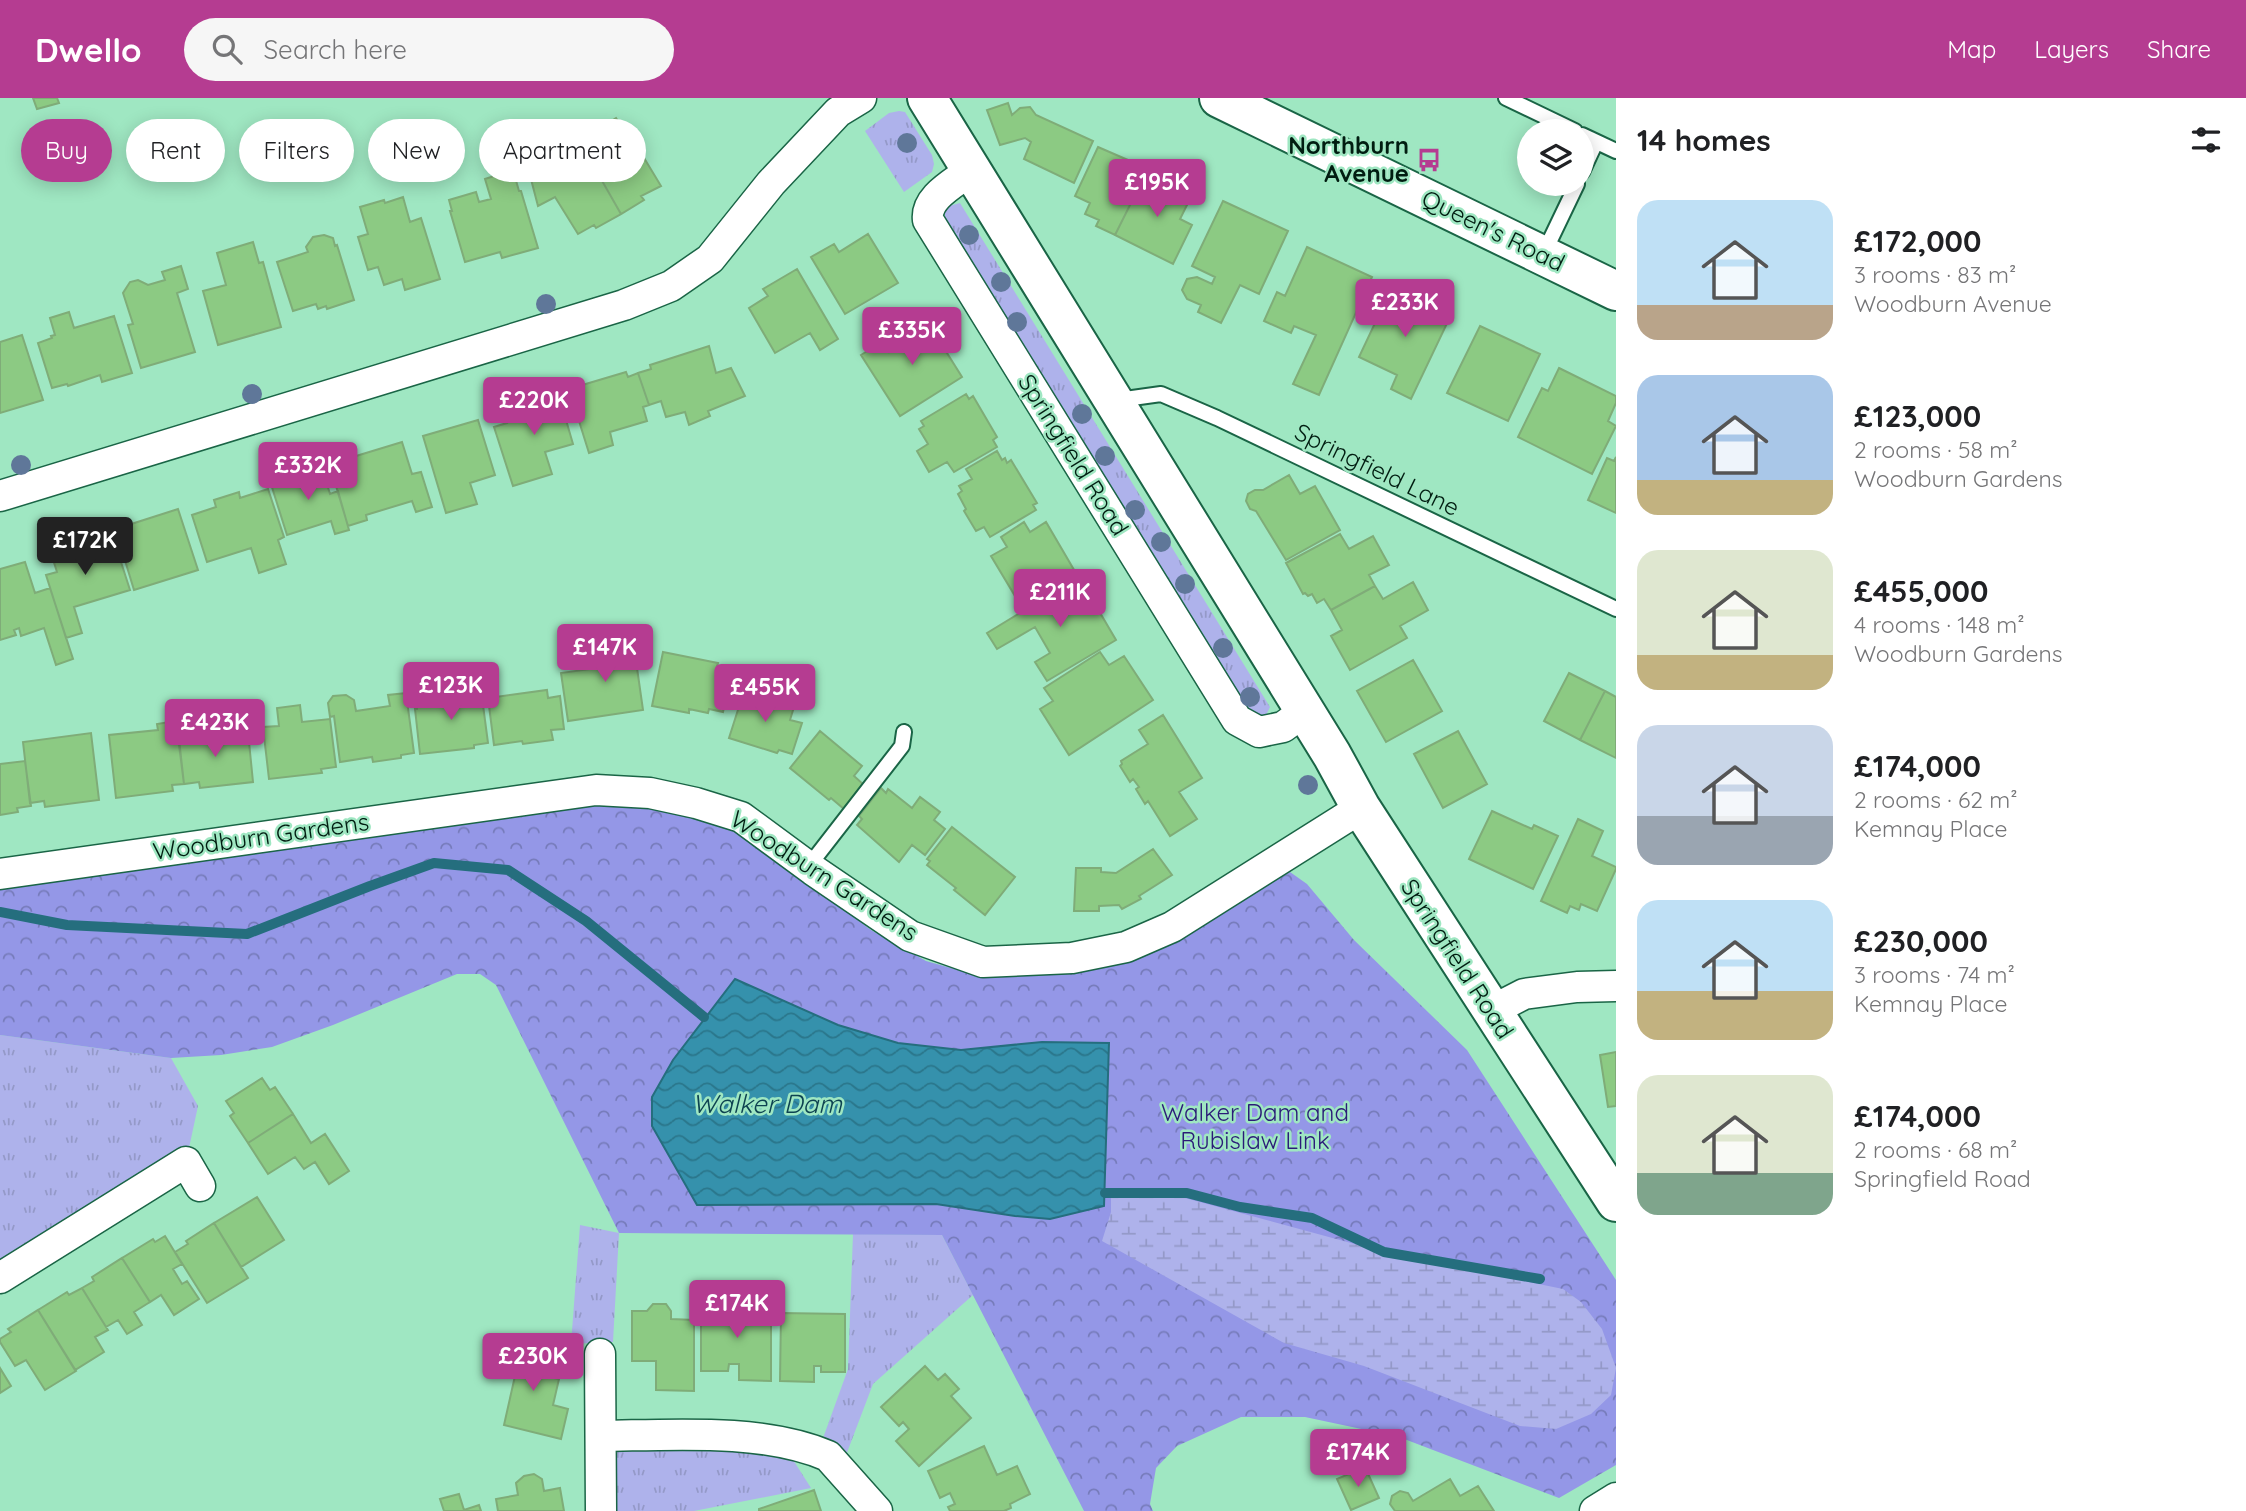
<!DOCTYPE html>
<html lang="en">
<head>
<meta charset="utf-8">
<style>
  body { margin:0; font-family:Quicksand,sans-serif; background:#f6f6f6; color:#202124; height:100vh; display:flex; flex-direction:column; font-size:26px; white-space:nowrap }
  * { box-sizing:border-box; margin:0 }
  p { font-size:23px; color:#757577 }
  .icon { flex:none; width:38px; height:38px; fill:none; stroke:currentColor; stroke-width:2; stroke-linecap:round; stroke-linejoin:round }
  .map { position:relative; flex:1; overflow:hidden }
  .panel { display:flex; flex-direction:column; background:#fff; width:630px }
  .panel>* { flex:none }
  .guide { position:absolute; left:21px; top:21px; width:665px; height:63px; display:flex; gap:14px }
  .buttons { position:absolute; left:1517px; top:21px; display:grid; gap:14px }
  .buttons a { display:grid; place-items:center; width:77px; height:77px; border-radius:50%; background:#fff; box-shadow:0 4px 18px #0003; font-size:35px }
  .price { position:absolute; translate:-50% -60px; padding:0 16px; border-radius:7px; background:#b53c91; color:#fff; font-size:23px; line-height:46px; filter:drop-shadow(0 2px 4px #0008) }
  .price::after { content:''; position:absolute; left:50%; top:42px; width:21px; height:16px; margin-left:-10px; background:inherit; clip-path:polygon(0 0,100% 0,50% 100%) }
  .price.selected { background:#222; color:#fff }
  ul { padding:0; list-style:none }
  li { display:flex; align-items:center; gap:21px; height:175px; padding:0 21px }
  li span { display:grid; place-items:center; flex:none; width:196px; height:140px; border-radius:21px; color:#555 }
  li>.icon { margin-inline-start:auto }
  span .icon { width:84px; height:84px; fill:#fffc; stroke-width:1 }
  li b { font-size:30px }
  h2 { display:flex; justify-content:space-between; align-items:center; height:84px; padding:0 21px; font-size:30px }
  .chip { padding:0 24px; border-radius:32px; background:#fff; box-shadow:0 4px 18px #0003; font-size:24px; line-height:63px }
  .chip.selected { background:#b53c91; color:#fff }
  header { display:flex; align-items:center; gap:42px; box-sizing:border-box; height:98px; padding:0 35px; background:#b53c91; color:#fff }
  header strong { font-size:33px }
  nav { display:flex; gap:38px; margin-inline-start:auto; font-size:24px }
  .search { width:490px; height:63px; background:#f6f6f6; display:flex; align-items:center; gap:18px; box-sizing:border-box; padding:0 24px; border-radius:38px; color:#757577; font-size:26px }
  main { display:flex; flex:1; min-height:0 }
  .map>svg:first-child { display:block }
</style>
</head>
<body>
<header>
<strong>Dwello</strong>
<div class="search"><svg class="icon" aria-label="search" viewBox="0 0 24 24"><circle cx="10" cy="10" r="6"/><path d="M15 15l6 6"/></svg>Search here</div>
<nav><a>Map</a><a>Layers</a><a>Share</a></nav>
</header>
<main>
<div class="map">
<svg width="1616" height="1413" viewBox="0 0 1616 1413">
  <defs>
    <pattern id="grass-tufts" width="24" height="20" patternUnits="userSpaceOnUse" patternTransform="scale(1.75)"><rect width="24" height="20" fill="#aeb2eb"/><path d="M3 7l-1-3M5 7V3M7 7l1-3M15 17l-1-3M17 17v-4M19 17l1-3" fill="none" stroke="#9499c8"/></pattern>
    <pattern id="forest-crowns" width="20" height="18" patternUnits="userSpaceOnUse" patternTransform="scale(1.75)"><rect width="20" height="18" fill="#9497e7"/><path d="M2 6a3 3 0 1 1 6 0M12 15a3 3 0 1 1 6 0" fill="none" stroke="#767bba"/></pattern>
    <pattern id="wetland-marsh" width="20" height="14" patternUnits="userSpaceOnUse" patternTransform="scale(1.75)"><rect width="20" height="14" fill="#aeb2eb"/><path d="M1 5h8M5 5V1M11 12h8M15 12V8" fill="none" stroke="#9499c8"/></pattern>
    <pattern id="water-waves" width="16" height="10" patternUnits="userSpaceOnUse" patternTransform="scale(1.75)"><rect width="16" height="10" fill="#3591ac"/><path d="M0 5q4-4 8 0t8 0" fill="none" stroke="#2a768b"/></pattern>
  </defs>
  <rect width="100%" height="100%" fill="#9fe7c2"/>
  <path fill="url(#grass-tufts)" d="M899 13 905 14 932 57 934 66 932 74 904 94 865 33 889 15Z
    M960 105 1270 609 1264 621 1249 616 945 119V113L949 108Z
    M0 937 171 960 198 1008 186 1064 0 1180Z
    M580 1127 619 1135 613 1244 571 1246Z
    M853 1136 942 1137 973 1197 873 1286 840 1373 818 1354 848 1271Z
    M602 1338 783 1346 811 1390 694 1413H601Z"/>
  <path fill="url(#forest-crowns)" d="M599 706 658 709 743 735 871 832 926 863 983 879 1073 869 1115 867 1142 859 1290 774 1307 786 1354 842 1467 952 1616 1182V1367L1559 1400 1399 1339 1305 1319H1241L1177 1348 1156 1370 1150 1406 1153 1413H1084L942 1137 619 1135 496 887 480 876H457L333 927 272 949 221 957 171 960 0 937V791Z"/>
  <path fill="url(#wetland-marsh)" d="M1111 1098 1185 1100 1384 1154 1563 1191 1581 1204 1602 1231 1616 1270 1611 1297 1591 1316 1556 1331 1520 1328 1364 1268 1284 1245 1102 1143 1111 1114Z"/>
  <path fill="url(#water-waves)" stroke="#256e7e" stroke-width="2" d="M735 881 838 927 898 945 961 952 1042 944 1109 945 1104 1108 1050 1121 1015 1118 936 1106 697 1107 652 1028V999L673 962Z"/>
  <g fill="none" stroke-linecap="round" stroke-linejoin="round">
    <path stroke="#256e7e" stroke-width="10" d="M0 814 67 827 247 836 370 788 434 765 508 772 586 823 704 919
      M1105 1095H1187L1240 1109 1312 1120 1384 1154 1540 1181"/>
  </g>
  <path fill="#8cca83" stroke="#7fac78" stroke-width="2" d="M33 0H57L59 5 37 11Z
    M1008 5 1012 17 1020 10 1030 9 1036 17 1093 43 1074 85 1024 61 1031 44 1025 40 1000 47 987 12Z
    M616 20 632 46 635 45 661 88 641 98 644 102 621 116 593 67 607 60 593 34Z
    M1098 49 1128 62 1126 65 1134 69 1131 76 1143 81 1115 137 1096 128 1099 122 1085 116 1090 105 1075 98Z
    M538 56 546 71 568 59 574 69 589 60 621 116 596 130 594 127 578 136 555 99 538 108 526 62Z
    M513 72 519 93H521L538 150 502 160 500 154 465 164 450 113H452L449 102 476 94 479 104 491 101 485 81Z
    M1154 80 1163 84 1165 81 1193 95 1180 121 1192 127 1173 166 1115 137 1143 81 1151 85Z
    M403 99 410 124 421 120 440 181 405 192 402 181 384 187 378 169 368 172 358 139 368 136 360 109 384 102 385 105Z
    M1223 103 1288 133 1259 196 1240 187 1221 225 1198 214 1201 207 1187 201 1182 192 1187 181 1197 179 1212 186 1215 179 1192 168Z
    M868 136 898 185 845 216 811 159 834 146 839 154Z
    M324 137 333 140 335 148 337 147 354 202 327 211 326 208 318 211 316 206 293 213 277 164 308 154 306 149 313 139Z
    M253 144 259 165 263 164 281 229 218 247 203 193 226 187 217 155Z
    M1307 149 1372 179 1319 297 1293 286 1316 237 1294 228 1291 235 1264 223 1277 194 1285 198Z
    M181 168 188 191 177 195 195 254 141 270 128 227 133 226 123 195 130 184 138 182 148 187 165 182 162 174Z
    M797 171 838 241 820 252 810 235 775 255 749 210 768 198 763 191Z
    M1392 189 1451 217 1411 301 1391 291 1397 277 1359 259Z
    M69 214 74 230 114 218 132 275 102 284 100 277 68 288 67 286 52 290 38 245 52 240 51 238 55 237 50 220Z
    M912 224 919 236 930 228 962 279 900 318 861 257 882 244 889 254 893 251 887 240Z
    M1480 228 1540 256 1508 323 1447 295Z
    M22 237 43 302 0 315V244Z
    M709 248 716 275 731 270 745 298 708 313 710 318 689 327 685 314 666 319 661 303 649 307 638 275 651 271 650 267Z
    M1559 270 1616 298V305L1608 323 1616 328 1592 376 1518 339 1542 290 1548 293Z
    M626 274 628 279 638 275 649 307 643 309 647 323 610 334 613 347 589 355 569 291Z
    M966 296 969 301 973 298 997 339 993 342 997 349 954 374 947 364 929 374 917 353 928 346 919 331 924 328 921 323Z
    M559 297 560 301 566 298 573 320 566 322 573 346 545 354 552 376 513 388 494 329 507 325 503 314Z
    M478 322 495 377 470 385 477 406 446 415 423 338Z
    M402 344 412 376 421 374 432 409 416 414 412 403 366 417 367 422 348 428 336 388 349 384 343 362Z
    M997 353 1002 362 1005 360 1007 365 1011 362 1037 405 1033 407 1036 412 990 439 984 429 976 433 964 413 966 411 958 396 962 393 959 388 972 381 966 371Z
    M1616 359V415L1588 402 1607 360 1614 363Z
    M321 367 330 396 338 393 349 432 335 436 331 423 287 437 270 383Z
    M1289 377 1300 396 1315 388 1340 432 1286 462 1256 413 1250 411 1246 403 1248 396 1255 392H1263Z
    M268 391 284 439 278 442 286 466 259 475 251 450 207 464 192 417 216 409 214 402 239 394 240 400Z
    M178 411 198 472 134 492 124 459 131 456 122 429Z
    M1024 424 1030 434 1046 424 1077 477 1032 503 1031 502 1021 508 991 458 1007 449 1001 439Z
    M111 433 130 492 74 509 82 535 66 540 46 477 57 474 50 452Z
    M1340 436 1349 451 1373 438 1389 467 1369 477 1375 488 1331 512 1324 501 1317 505 1312 496 1308 498 1305 495 1303 496 1286 465Z
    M25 464 35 495 50 490 73 561 56 567 44 530 21 538 19 530 14 532 16 537 0 542V471Z
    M1076 481 1083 493 1086 491 1116 542 1047 583 1035 564 1050 555 1035 529 997 551 987 535Z
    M1413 484 1428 512 1400 528 1407 540 1350 572 1331 538 1342 532 1331 512 1375 488 1383 501Z
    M633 542 643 612 568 623 561 575 598 570 595 547Z
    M663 554 718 565 717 568 732 571 723 614 709 611 708 615 689 611V615L652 608Z
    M1100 554 1109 567 1124 558 1153 602 1069 657 1040 611 1053 603 1044 590Z
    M1413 562 1442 613 1386 644 1357 593Z
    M1569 575 1605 593 1580 642 1544 623Z
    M481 592 488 645 474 647V650L420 656 415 611H417L416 600Z
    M547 592 548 600 560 598 564 631 551 632 553 642 523 646 522 643 494 647 488 600Z
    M744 593 794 609 790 622 802 625 792 656 779 652 777 655 729 640Z
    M1605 593 1616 599V660L1580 642Z
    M406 595 414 655 401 657V660L373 664 372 659 340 664 334 618 330 619 328 605 333 598 346 597 354 602 356 613 390 608 388 597Z
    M300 607 302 624 330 621 336 669 321 671 322 675 269 681 263 629 279 628 277 610Z
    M1163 617 1202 680 1179 694 1197 721 1170 738 1148 703 1145 706 1136 691 1139 689 1133 681 1130 684 1120 668 1122 666 1121 663 1148 646 1139 632Z
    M176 623 184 686 172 687 173 693 116 700 109 637 158 632 157 626Z
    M196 630 197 640 248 634 253 684 200 690 199 684 184 686 178 632Z
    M820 633 862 668 854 678 864 687 844 711 831 700 829 702 790 670Z
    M1458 633 1487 686 1443 710 1414 656Z
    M91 635 99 702 45 709 44 703 30 705 23 644Z
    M25 663 31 708 17 710 18 714 0 717V666Z
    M881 690 886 695 888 691 912 710 920 699 940 714 934 722 945 731 925 757 912 747 899 764 857 727 862 721 859 718Z
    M1492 713 1532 731 1534 727 1558 738 1533 791 1469 761Z
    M1578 721 1603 733 1592 758 1616 769V771L1597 813 1581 806 1579 812 1570 808 1567 815 1541 803Z
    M952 729 1015 779 985 817 954 792 956 790 927 767 930 763 927 761Z
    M1153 751 1172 777 1139 798 1141 801 1122 811 1119 807 1099 808V813H1074L1076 770H1101V774L1116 775Z
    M1616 954V1008L1608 1009 1600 957Z
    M262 980 270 992 275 989 293 1016 248 1045 230 1018 234 1015 226 1003Z
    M293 1016 311 1045 325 1036 349 1073 329 1086 315 1064 304 1071 295 1059 268 1076 248 1045Z
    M257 1099 284 1142 241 1169 214 1125Z
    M214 1125 248 1180 207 1205 175 1154 188 1146 186 1143Z
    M165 1138 182 1166 173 1171 182 1186 187 1183 199 1201 174 1217 161 1197 150 1204 122 1160 153 1141 155 1144Z
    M122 1160 150 1204 134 1214 142 1227 127 1236 118 1222 106 1229 82 1190 94 1183 92 1179Z
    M82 1190 108 1232 95 1239 104 1254 75 1272 38 1212 67 1194 69 1197Z
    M725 1196H737L741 1199 742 1215H771V1283L739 1282V1266H729L728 1273H701V1214H718V1204Z
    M653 1206H666L671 1213V1221L694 1222V1293L656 1292V1263H632V1213H647Z
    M38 1212 76 1273 45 1292 26 1262 15 1268 0 1244V1241L11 1234 8 1231Z
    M781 1215 845 1216V1274H821V1268H814V1284L780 1283Z
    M514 1243 549 1250 543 1278 559 1281 553 1307 568 1311 561 1341 504 1327 515 1278 506 1276Z
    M925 1268 938 1282 945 1276 959 1291 951 1298 971 1320 919 1368 896 1343 909 1331 903 1324 899 1328 881 1309Z
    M0 1270 11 1288 0 1295Z
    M984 1348 997 1377 1017 1368 1030 1396 1010 1406 1011 1410 1004 1413H950L948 1409 955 1406 950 1395 940 1400 928 1373Z
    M1365 1369 1379 1400 1351 1412 1337 1381Z
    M534 1376 542 1381 544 1393 560 1390 564 1413H498L496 1401 518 1397 516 1385 524 1378Z
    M1450 1381 1460 1398 1478 1388 1494 1413H1395L1390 1406 1392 1398 1400 1393 1408 1395 1413 1403Z
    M814 1392 821 1413H759V1411Z
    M459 1396 464 1412 479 1407 481 1413H444L440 1401Z"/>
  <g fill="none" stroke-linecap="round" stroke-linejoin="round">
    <g stroke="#1a6546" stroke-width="18">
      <path id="lane" d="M1506 0 1575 33
        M1582 37 1616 53
        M1582 74 1596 44
        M1543 157 1577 86
        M1118 302 1161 296 1217 320 1616 511
        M808 769 902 648 904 634"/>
    </g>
    <g stroke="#1a6546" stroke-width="33">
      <path id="street" d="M971 72C955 85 925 99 928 122L1237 622 1259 634 1283 629 1305 613
        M0 398 624 207 671 188 710 161 771 85 838 14 861 0
        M0 776 596 692 650 695 696 705 741 719 813 772 910 838 983 864 1072 860 1126 849 1172 829 1361 710
        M1491 913 1524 896 1577 889 1616 888
        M0 1180 186 1064 200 1088
        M600 1256 601 1413
        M602 1338C672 1337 763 1330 828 1358L877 1413
        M1595 1413 1616 1400"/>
    </g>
    <g stroke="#1a6546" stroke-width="42">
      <path id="secondary" d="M927 0 1332 657 1361 710 1616 1104"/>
    </g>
    <g stroke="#1a6546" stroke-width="42">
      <path id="primary" d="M1219 0 1616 193"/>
    </g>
    <use href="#lane" stroke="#fff" stroke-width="14"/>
    <use href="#street" stroke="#fff" stroke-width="30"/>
    <use href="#secondary" stroke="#fff" stroke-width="38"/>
    <use href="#primary" stroke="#fff" stroke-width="38"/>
  </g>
  <g fill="#5f7799">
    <circle cx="907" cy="45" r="10"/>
    <circle cx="969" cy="137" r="10"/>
    <circle cx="1001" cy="184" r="10"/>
    <circle cx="546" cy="206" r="10"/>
    <circle cx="1017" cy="224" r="10"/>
    <circle cx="252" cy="296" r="10"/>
    <circle cx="1082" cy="316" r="10"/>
    <circle cx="1105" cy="358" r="10"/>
    <circle cx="21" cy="367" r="10"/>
    <circle cx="1135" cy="412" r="10"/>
    <circle cx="1161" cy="444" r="10"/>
    <circle cx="1185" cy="486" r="10"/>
    <circle cx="1223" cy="550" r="10"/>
    <circle cx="1250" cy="599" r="10"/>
    <circle cx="1308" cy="687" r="10"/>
  </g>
  <defs>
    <g id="bus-bare" transform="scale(1.89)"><path d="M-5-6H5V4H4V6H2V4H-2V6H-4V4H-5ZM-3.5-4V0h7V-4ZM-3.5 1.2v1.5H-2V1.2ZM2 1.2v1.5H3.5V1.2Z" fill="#b53c91" stroke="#9fe7c2" stroke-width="2.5" paint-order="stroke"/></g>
  </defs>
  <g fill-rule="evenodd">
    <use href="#bus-bare" x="1429" y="62"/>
  </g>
  <g text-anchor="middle" stroke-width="5" stroke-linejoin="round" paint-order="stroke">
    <g font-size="24" font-weight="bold" fill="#011d11" stroke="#9fe7c2" text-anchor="end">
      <text x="1409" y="56">Northburn<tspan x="1409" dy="28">Avenue</tspan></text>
    </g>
    <g font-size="24" fill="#011d11" stroke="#9fe7c2">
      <text transform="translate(1493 133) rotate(26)" y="8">Queen's Road</text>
      <text transform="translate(1073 357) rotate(58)" y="8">Springfield Road</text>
      <text transform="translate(1377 372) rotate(26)" y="8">Springfield Lane</text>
      <text transform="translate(261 739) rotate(-8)" y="8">Woodburn Gardens</text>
      <text transform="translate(824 778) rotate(33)" y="8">Woodburn Gardens</text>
      <text transform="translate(1457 861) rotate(57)" y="8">Springfield Road</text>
    </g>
    <g font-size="24" fill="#2b1b78" stroke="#9fe7c2">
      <text x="1255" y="1023">Walker Dam and<tspan x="1255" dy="28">Rubislaw Link</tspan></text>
    </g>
    <g font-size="26" font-style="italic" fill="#0d4251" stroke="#9fe7c2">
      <text x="767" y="1015">Walker Dam</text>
    </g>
  </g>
</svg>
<div class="buttons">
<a><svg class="icon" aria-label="layers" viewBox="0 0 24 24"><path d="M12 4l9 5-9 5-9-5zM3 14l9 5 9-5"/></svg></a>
</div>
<b class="price" style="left:1157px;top:121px">£195K</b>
<b class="price" style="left:1405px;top:241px">£233K</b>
<b class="price" style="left:912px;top:269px">£335K</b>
<b class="price" style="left:534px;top:339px">£220K</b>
<b class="price" style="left:308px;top:404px">£332K</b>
<b class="price selected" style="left:85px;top:479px">£172K</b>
<b class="price" style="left:1060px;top:531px">£211K</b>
<b class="price" style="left:605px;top:586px">£147K</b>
<b class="price" style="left:451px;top:624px">£123K</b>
<b class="price" style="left:765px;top:626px">£455K</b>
<b class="price" style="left:215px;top:661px">£423K</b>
<b class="price" style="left:737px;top:1242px">£174K</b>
<b class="price" style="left:533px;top:1295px">£230K</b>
<b class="price" style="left:1358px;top:1391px">£174K</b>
<div class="guide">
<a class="chip selected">Buy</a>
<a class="chip">Rent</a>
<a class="chip">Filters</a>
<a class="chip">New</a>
<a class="chip">Apartment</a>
</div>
</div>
<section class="panel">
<h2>14 homes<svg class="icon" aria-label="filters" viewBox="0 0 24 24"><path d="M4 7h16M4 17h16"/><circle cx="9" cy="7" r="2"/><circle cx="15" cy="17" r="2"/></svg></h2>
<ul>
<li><span style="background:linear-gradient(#bfe0f5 75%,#b9a48a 0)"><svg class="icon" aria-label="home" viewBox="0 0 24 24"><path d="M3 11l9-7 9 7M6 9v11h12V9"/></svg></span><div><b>£172,000</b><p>3 rooms · 83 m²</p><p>Woodburn Avenue</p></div></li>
<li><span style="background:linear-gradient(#a9c7e8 75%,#c2b280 0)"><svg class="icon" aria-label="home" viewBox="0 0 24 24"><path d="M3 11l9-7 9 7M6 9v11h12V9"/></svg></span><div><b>£123,000</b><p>2 rooms · 58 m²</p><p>Woodburn Gardens</p></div></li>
<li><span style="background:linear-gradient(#dfe7d0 75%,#c2b280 0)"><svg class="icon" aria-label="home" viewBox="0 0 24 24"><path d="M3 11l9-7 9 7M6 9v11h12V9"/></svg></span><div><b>£455,000</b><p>4 rooms · 148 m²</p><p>Woodburn Gardens</p></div></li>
<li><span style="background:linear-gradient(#c9d6e8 65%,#9aa5b1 0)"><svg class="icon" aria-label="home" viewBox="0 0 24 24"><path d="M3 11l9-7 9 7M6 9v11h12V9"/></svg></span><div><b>£174,000</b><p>2 rooms · 62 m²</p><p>Kemnay Place</p></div></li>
<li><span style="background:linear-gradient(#bfe0f5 65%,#c2b280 0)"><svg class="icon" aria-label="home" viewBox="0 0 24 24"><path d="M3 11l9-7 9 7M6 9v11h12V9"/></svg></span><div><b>£230,000</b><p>3 rooms · 74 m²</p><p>Kemnay Place</p></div></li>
<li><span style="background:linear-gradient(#dfe7d0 70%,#7fa58c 0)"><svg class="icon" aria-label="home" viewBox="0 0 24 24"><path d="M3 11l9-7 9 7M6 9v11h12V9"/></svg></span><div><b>£174,000</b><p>2 rooms · 68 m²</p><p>Springfield Road</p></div></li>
</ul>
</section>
</main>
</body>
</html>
